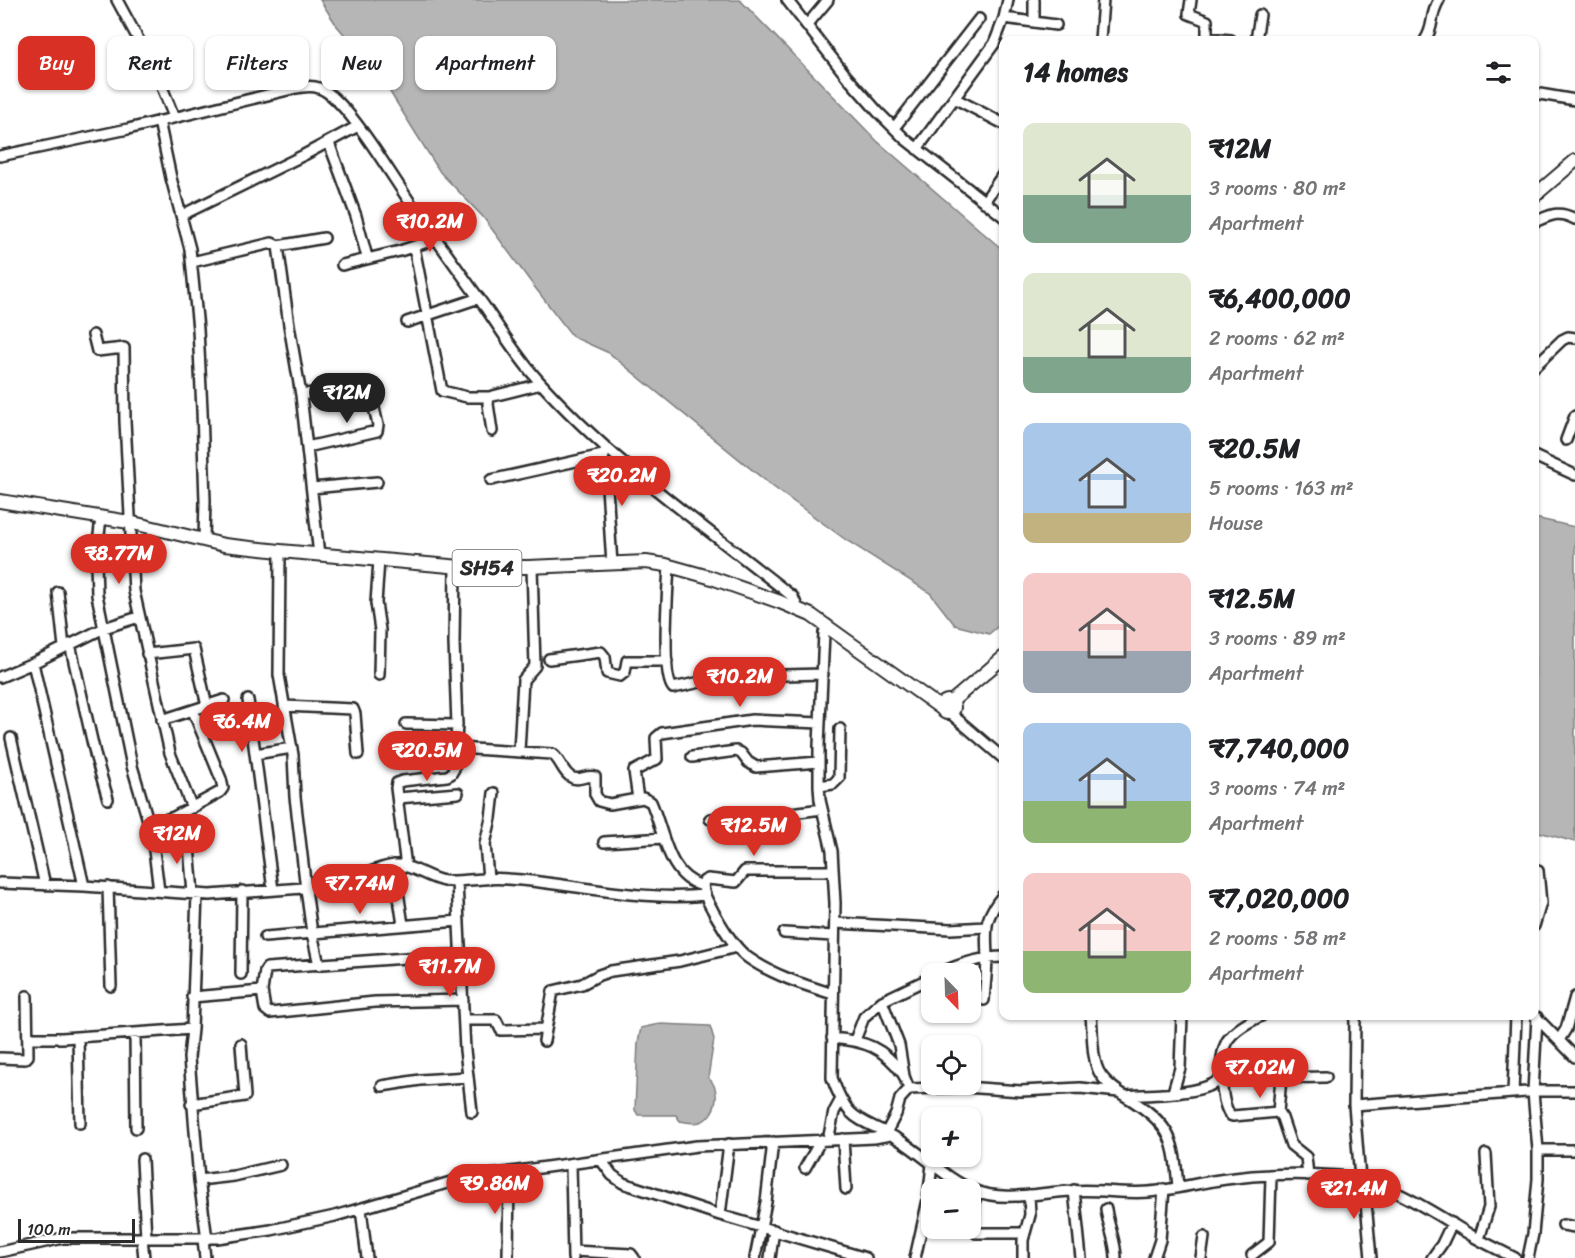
<!DOCTYPE html>
<html lang="en">
<head>
<meta charset="utf-8">
<style>
  body { margin:0; font-family:Sriracha,sans-serif; background:#f2f2f2; color:#202124; height:100vh; display:flex; flex-direction:column; font-size:22px; white-space:nowrap }
  * { box-sizing:border-box; margin:0 }
  p { font-size:20px; color:#757577 }
  .icon { flex:none; width:33px; height:33px; fill:none; stroke:currentColor; stroke-width:2; stroke-linecap:round; stroke-linejoin:round }
  .map { position:relative; flex:1; overflow:hidden }
  .sheet { position:absolute; left:999px; top:36px; width:540px; height:984px; display:flex; flex-direction:column; background:#fff; border-radius:12px; box-shadow:0 2px 4px #0004 }
  .sheet>* { flex:none }
  .banner { position:absolute; left:18px; top:36px; width:570px; height:54px; display:flex; gap:12px }
  .needle { width:39px; rotate:157deg }
  .controls { position:absolute; left:921px; top:963px; display:grid; gap:12px }
  .controls a { display:grid; place-items:center; width:60px; height:60px; border-radius:12px; background:#fff; box-shadow:0 2px 4px #0004; font-size:30px }
  .scale { position:absolute; left:18px; bottom:15px; width:117px; box-sizing:border-box; padding-left:6px; border:3px solid #2b2b2b; border-top:0; font-size:16px; line-height:21px; white-space:nowrap; color:#2b2b2b; -webkit-text-stroke:4px #fff; paint-order:stroke }
  .price { position:absolute; translate:-50% -51px; padding:0 14px; border-radius:21px; background:#d93025; color:#fff; font-size:20px; line-height:39px; filter:drop-shadow(0 2px 3px #0008) }
  .price::after { content:''; position:absolute; left:50%; top:36px; width:18px; height:14px; margin-left:-9px; background:inherit; clip-path:polygon(0 0,100% 0,50% 100%) }
  .price.current { background:#222; color:#fff }
  ul { padding:0; list-style:none }
  li { display:flex; align-items:center; gap:18px; height:150px; padding:0 24px }
  li span { display:grid; place-items:center; flex:none; width:168px; height:120px; border-radius:12px; color:#555 }
  li>.icon { margin-inline-start:auto }
  span .icon { width:72px; height:72px; fill:#fffc; stroke-width:1 }
  li b { font-size:26px }
  h2 { display:flex; justify-content:space-between; align-items:center; height:72px; padding:0 24px; font-size:26px }
  .tag { padding:0 21px; border-radius:12px; background:#fff; box-shadow:0 2px 4px #0004; font-size:21px; line-height:54px }
  .tag.current { background:#d93025; color:#fff }
  .map>svg:first-child { display:block }
</style>
</head>
<body>
<div class="map">
<svg width="1575" height="1258" viewBox="0 0 1575 1258">
  <rect width="100%" height="100%" fill="#fff"/>
  <filter id="ink" filterUnits="userSpaceOnUse"><feTurbulence type="fractalNoise" baseFrequency=".0167" numOctaves="2"/><feDisplacementMap in="SourceGraphic" scale="12" xChannelSelector="R" yChannelSelector="G"/><feConvolveMatrix kernelMatrix="1 2 1 2 8 2 1 2 1" color-interpolation-filters="sRGB"/></filter>
  <g filter="url(#ink)">
    <path fill="#b6b6b6" stroke="#7e7e7e" stroke-width="1.5" d="M320 0H740L877 141 1003 250V622L989 634 955 625 930 593 846 540 772 486 609 353 573 337 530 281 483 217 440 172 380 76 337 26Z
      M1535 518 1575 527V842L1535 831Z
      M659 1024 710 1026 714 1039 708 1078C722 1088 717 1117 700 1122 694 1124 686 1122 680 1121L676 1115H638L635 1110 638 1042 641 1028Z"/>
    <g fill="none" stroke-linecap="round" stroke-linejoin="round">
      <g stroke="#2b2b2b" stroke-width="14">
        <path id="minor" d="M117 0 156 72 174 117
          M787 0 847 77 878 112 905 139 1004 217
          M1034 0V22
          M1191 0 1189 14 1207 21V38L1231 40
          M1004 18 1056 25
          M807 25 828 0
          M1100 40 1103 0
          M1256 40 1260 15
          M1425 40C1435 26 1429 16 1439 0
          M1534 93 1575 100
          M954 98 1004 124
          M159 121 171 178 190 249 198 329 202 410 205 501 204 540
          M894 128 979 19
          M329 143 356 216 367 257
          M917 149 994 44 1004 18 1008 0
          M0 156 128 129 296 88C304 87 311 85 319 88 347 97 396 184 416 211 439 243 462 275 485 307 502 332 518 358 538 380 613 464 706 527 793 597L798 609
          M984 202 1004 173
          M182 215 304 155 358 126
          M1534 222C1551 215 1558 210 1575 219
          M278 246 324 238
          M414 247 442 391 467 397H489
          M192 262 272 243 278 246 289 325 301 395 319 555
          M342 265 400 251 436 239
          M407 322 479 298
          M93 335 97 351 124 348 125 421 134 591 170 753 192 808
          M1534 367 1562 340 1568 337 1575 338
          M301 395 348 387
          M492 431 488 404 489 397 541 384
          M1566 440 1575 416
          M307 447 377 431 378 425 370 391
          M606 448 603 460 607 487 612 564
          M1534 456 1575 475
          M491 480 603 455
          M312 488 377 482
          M101 517 96 563 97 595 132 766 152 834 159 891
          M280 551 279 675 293 755 295 797 306 889 312 933 319 965
          M379 560 376 603 380 630 379 675
          M669 566C668 586 661 677 673 688L719 678 742 676 823 674
          M58 592 64 647
          M827 625 824 633 819 745V786L820 800 832 851 835 903 832 1078C849 1125 860 1117 898 1139 924 1155 945 1178 973 1190 1004 1203 1041 1192 1072 1191 1098 1189 1124 1194 1149 1192 1175 1190 1200 1182 1226 1179 1262 1174 1302 1173 1339 1176 1389 1181 1432 1212 1474 1237 1487 1244 1501 1251 1515 1258
          M70 644 96 758 108 799
          M147 654 194 649 207 706
          M549 659 601 652 605 657 607 673 620 676 625 672 627 661H667
          M33 663 84 886
          M0 677 33 663 104 628 139 617
          M248 700 273 890
          M284 706 353 709 355 714 358 754
          M950 713 1004 759
          M162 720 224 700
          M406 724 457 725
          M11 738 45 885
          M457 748 552 754C561 760 562 772 571 777 578 782 587 774 595 777V794L599 801 610 804 643 798 651 802C664 831 667 877 703 886
          M519 751 523 680 535 666 532 567
          M255 754 292 748
          M692 757 736 751 741 753 748 762 756 767 819 762
          M819 786 833 784 839 778 840 729
          M398 798 458 793
          M638 799 634 771 657 759 656 738 662 733 752 720 820 723
          M710 819 783 814 822 809
          M149 825 174 817 220 792 223 788 221 779 193 711
          M188 835 193 893
          M604 842 663 838
          M394 865 403 925
          M406 867 396 788 397 783 402 781 447 776 451 774 454 769 457 725 454 643 455 567
          M833 871H745L736 882 708 879 704 881C701 892 708 901 713 911 722 926 733 946 747 957 772 975 804 985 833 994
          M488 878 485 844 491 818 494 793
          M457 882 465 1050 472 1112
          M0 883 84 886 210 895 329 886C348 883 383 864 398 865 414 866 428 878 444 881 465 882 486 877 508 879 573 883 639 902 705 895
          M108 887 111 986
          M197 894 192 1029 189 1058 199 1180 207 1239
          M835 923 951 929 986 927
          M1534 926 1541 903 1538 871
          M784 933 833 936
          M265 937 459 921
          M241 974 242 891
          M938 974C959 964 981 957 1004 957
          M262 991 265 1009 270 1013 375 1002 463 1000
          M192 997 262 991 265 971 267 968 462 954
          M984 1000C985 986 987 971 987 957 986 927 983 919 1004 894
          M1091 1016C1093 1031 1091 1062 1101 1075 1108 1086 1122 1094 1133 1101 1173 1127 1174 1142 1178 1187
          M1261 1016C1249 1022 1235 1029 1227 1041 1218 1057 1220 1100 1230 1115L1233 1116 1278 1112 1282 1118 1291 1145 1306 1157 1308 1175
          M1355 1016 1354 1105 1360 1179
          M1535 1016 1575 1057
          M464 1020H496L501 1030 546 1029
          M135 1033 136 1128
          M78 1037 80 1123
          M28 1038H62L192 1029
          M832 1038C865 1041 883 1047 903 1074
          M855 1040 864 1017 882 1001
          M1559 1040 1566 1029 1575 997
          M544 1041 553 991 582 984 599 975 611 971 680 961 737 947
          M0 1058 25 1059 28 1056 27 996
          M382 1086 420 1080 468 1077
          M909 1089 904 1076 899 1045 882 1001 932 977
          M1173 1092 1180 1068 1182 1016
          M1513 1093 1516 1016
          M1125 1096C1149 1094 1206 1096 1222 1077
          M191 1104 245 1096 241 1044
          M1354 1105 1539 1091H1575
          M1278 1112 1281 1078 1326 1077
          M886 1133 896 1114 900 1099 909 1089 964 1087 1021 1091 1080 1088 1119 1092
          M843 1139 846 1189
          M828 1140 834 1112 840 1101
          M1538 1150H1575
          M142 1159 146 1238
          M601 1160 612 1175 623 1183 720 1215 866 1258
          M571 1164 573 1258
          M805 1168 821 1140
          M199 1180 234 1176 281 1165
          M1364 1181 1371 1258
          M1074 1190 1081 1258
          M975 1191 974 1228 976 1233H1025
          M361 1209 367 1258
          M1106 1209C1108 1226 1116 1241 1116 1258
          M720 1215 729 1144
          M1563 1225 1575 1227
          M142 1238 144 1258
          M203 1239 205 1258
          M1479 1239 1489 1207 1486 1154
          M573 1251 631 1254 634 1258
          M0 1252 63 1238H217L271 1230 335 1216 461 1179 697 1146 874 1138 890 1135
          M1252 1255 1269 1242 1271 1176
          M508 1258 509 1172
          M755 1258 766 1202 773 1142
          M770 1258 774 1230
          M915 1258 928 1200 932 1164
          M1023 1258V1240L1030 1215 1029 1195
          M1154 1258 1160 1240 1164 1189
          M1201 1258 1204 1237
          M1432 1258 1442 1244 1452 1223
          M1528 1258 1533 1234 1538 1179V1150L1533 1092 1537 1017"/>
      </g>
      <g stroke="#2b2b2b" stroke-width="16">
        <path id="major" d="M1534 196 1575 161
          M0 501 129 522 224 545 280 551 461 567H528L646 562 666 565 709 577 780 602 811 615 941 708
          M942 707a6 6 0 1 1 12 0a6 6 0 1 1-12 0Z
          M951 702 1004 657"/>
      </g>
      <use href="#minor" stroke="#fff" stroke-width="9"/>
      <use href="#major" stroke="#fff" stroke-width="12"/>
    </g>
  </g>
  <g text-anchor="middle" stroke-width="4.5" stroke-linejoin="round" paint-order="stroke">
    <rect fill="#fff" stroke="#6b6b6b" stroke-width="1.5" x="452.5" y="550" width="69" height="36" rx="4.5"/>
    <g font-size="21" font-weight="bold" fill="#2b2b2b">
      <text x="487" y="575">SH54</text>
    </g>
  </g>
</svg>
<div class="controls">
<a><svg class="needle" viewBox="-14 -14 28 28"><path d="M0-13l5 13h-10z" fill="#e53935"/><path d="M0 13l5-13h-10z" fill="#757577"/></svg></a>
<a><svg class="icon" aria-label="locate" viewBox="0 0 24 24"><circle cx="12" cy="12" r="6"/><path d="M12 2v4M12 18v4M2 12h4M18 12h4"/></svg></a>
<a>+</a>
<a>−</a>
</div>
<div class="scale">100 m</div>
<b class="price" style="left:430px;top:253px">₹10.2M</b>
<b class="price current" style="left:347px;top:424px">₹12M</b>
<b class="price" style="left:622px;top:507px">₹20.2M</b>
<b class="price" style="left:119px;top:585px">₹8.77M</b>
<b class="price" style="left:740px;top:708px">₹10.2M</b>
<b class="price" style="left:242px;top:753px">₹6.4M</b>
<b class="price" style="left:427px;top:782px">₹20.5M</b>
<b class="price" style="left:754px;top:857px">₹12.5M</b>
<b class="price" style="left:177px;top:865px">₹12M</b>
<b class="price" style="left:360px;top:915px">₹7.74M</b>
<b class="price" style="left:450px;top:998px">₹11.7M</b>
<b class="price" style="left:1260px;top:1099px">₹7.02M</b>
<b class="price" style="left:495px;top:1215px">₹9.86M</b>
<b class="price" style="left:1354px;top:1220px">₹21.4M</b>
<div class="banner">
<a class="tag current">Buy</a>
<a class="tag">Rent</a>
<a class="tag">Filters</a>
<a class="tag">New</a>
<a class="tag">Apartment</a>
</div>
<section class="sheet">
<h2>14 homes<svg class="icon" aria-label="filters" viewBox="0 0 24 24"><path d="M4 7h16M4 17h16"/><circle cx="9" cy="7" r="2"/><circle cx="15" cy="17" r="2"/></svg></h2>
<ul>
<li><span style="background:linear-gradient(#dfe7d0 60%,#7fa58c 0)"><svg class="icon" aria-label="home" viewBox="0 0 24 24"><path d="M3 11l9-7 9 7M6 9v11h12V9"/></svg></span><div><b>₹12M</b><p>3 rooms · 80 m²</p><p>Apartment</p></div></li>
<li><span style="background:linear-gradient(#dfe7d0 70%,#7fa58c 0)"><svg class="icon" aria-label="home" viewBox="0 0 24 24"><path d="M3 11l9-7 9 7M6 9v11h12V9"/></svg></span><div><b>₹6,400,000</b><p>2 rooms · 62 m²</p><p>Apartment</p></div></li>
<li><span style="background:linear-gradient(#a9c7e8 75%,#c2b280 0)"><svg class="icon" aria-label="home" viewBox="0 0 24 24"><path d="M3 11l9-7 9 7M6 9v11h12V9"/></svg></span><div><b>₹20.5M</b><p>5 rooms · 163 m²</p><p>House</p></div></li>
<li><span style="background:linear-gradient(#f6c9c9 65%,#9aa5b1 0)"><svg class="icon" aria-label="home" viewBox="0 0 24 24"><path d="M3 11l9-7 9 7M6 9v11h12V9"/></svg></span><div><b>₹12.5M</b><p>3 rooms · 89 m²</p><p>Apartment</p></div></li>
<li><span style="background:linear-gradient(#a9c7e8 65%,#8fb573 0)"><svg class="icon" aria-label="home" viewBox="0 0 24 24"><path d="M3 11l9-7 9 7M6 9v11h12V9"/></svg></span><div><b>₹7,740,000</b><p>3 rooms · 74 m²</p><p>Apartment</p></div></li>
<li><span style="background:linear-gradient(#f6c9c9 65%,#8fb573 0)"><svg class="icon" aria-label="home" viewBox="0 0 24 24"><path d="M3 11l9-7 9 7M6 9v11h12V9"/></svg></span><div><b>₹7,020,000</b><p>2 rooms · 58 m²</p><p>Apartment</p></div></li>
</ul>
</section>
</div>
</body>
</html>
